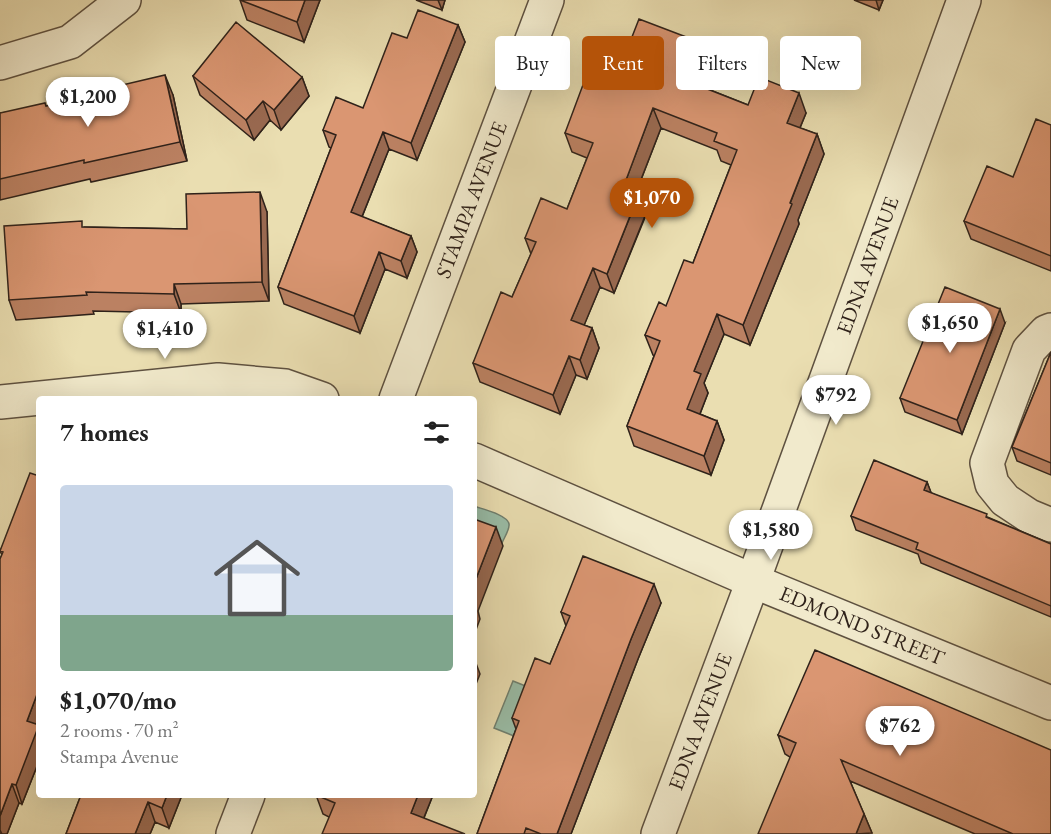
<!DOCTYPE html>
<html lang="en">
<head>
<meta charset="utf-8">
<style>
  body { margin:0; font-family:"EB Garamond",serif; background:#f6f6f6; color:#222; height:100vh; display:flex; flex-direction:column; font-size:22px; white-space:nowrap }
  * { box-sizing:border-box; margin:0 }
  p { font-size:20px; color:#767676 }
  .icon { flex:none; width:33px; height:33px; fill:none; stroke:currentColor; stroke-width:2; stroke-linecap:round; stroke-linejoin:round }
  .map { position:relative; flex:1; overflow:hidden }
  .details { position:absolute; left:36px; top:396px; width:441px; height:402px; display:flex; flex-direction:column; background:#fff; border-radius:6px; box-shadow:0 6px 24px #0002 }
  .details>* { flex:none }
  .top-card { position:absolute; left:495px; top:36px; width:465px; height:54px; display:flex; gap:12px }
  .price { position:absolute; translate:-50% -51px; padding:0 14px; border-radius:21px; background:#fff; color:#222; font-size:20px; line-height:39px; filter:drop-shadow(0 2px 3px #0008) }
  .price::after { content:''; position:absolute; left:50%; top:36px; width:18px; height:14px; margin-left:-9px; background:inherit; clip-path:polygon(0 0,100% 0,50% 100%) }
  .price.on { background:#b45309; color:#fff }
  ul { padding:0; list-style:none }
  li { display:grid; align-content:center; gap:12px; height:318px; padding:0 24px }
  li+li { border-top:2px solid #e0e0e0 }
  li span { display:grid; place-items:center; height:186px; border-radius:6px; color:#555 }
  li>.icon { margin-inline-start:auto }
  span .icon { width:108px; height:108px; fill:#fffc; stroke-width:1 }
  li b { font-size:26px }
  h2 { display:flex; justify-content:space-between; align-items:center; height:72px; padding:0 24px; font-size:26px }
  .tag { padding:0 21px; border-radius:6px; background:#fff; box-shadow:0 6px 24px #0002; font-size:21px; line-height:54px }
  .tag.on { background:#b45309; color:#fff }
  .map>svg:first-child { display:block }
</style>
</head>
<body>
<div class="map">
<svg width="1051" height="834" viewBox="0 0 1051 834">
  <rect width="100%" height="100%" fill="#eadeb1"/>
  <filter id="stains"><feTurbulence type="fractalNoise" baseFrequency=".00333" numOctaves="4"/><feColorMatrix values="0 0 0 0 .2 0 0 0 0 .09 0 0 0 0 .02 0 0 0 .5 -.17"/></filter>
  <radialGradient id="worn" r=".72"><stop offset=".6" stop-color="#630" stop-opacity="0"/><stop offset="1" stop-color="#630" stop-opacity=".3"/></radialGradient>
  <path fill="#99bda7" stroke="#6f7f6f" stroke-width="1.5" d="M474 506C482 509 508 515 509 524 510 529 504 538 502 543L490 539 474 523Z
    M513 681 533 689 514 736 494 728Z"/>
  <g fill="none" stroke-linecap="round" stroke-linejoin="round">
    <g stroke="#5e5140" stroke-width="36">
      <g id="minor">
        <path d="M0 63 70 42 124 0"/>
        <path d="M1051 330 1046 332 1029 350 987 463 992 484 1005 500 1029 516 1051 525"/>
        <path id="s1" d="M396 399 547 0"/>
        <path d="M0 402 218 380 285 386 322 399"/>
        <path id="s2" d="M474 460 753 581 1051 703"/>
        <path d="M233 834 248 795"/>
        <path id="s3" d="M658 834 753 581 964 0"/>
      </g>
    </g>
    <use href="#minor" stroke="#f1eacc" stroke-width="33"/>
  </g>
  <path fill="#bb8162" stroke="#2f221a" stroke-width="1.5" d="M240 0H320L304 42 247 20Z
    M416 0H445L442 10Z
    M854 0H883L879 10Z
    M458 25 465 42 417 160 389 149 362 217 411 236 417 252 407 278 385 269 360 333 284 304 278 287 331 148 329 147 323 130 363 108 407 38Z
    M623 60 709 63 700 86 748 105 806 113 800 128 817 134 824 154 798 220 799 224 750 345 724 334 704 383 708 393 700 414 717 421 724 440 711 475 634 446 627 426 654 356 653 355 645 335 666 306 693 263 731 165 721 161 717 150 661 128 639 185 649 206 644 220 614 293 600 287 584 325 592 328 599 348 587 379 576 375 560 414 480 382 473 363 512 297 531 254 525 238 567 209 587 158 572 152 565 133Z
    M193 76 302 77 309 96 281 130 270 120 254 140 200 95Z
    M173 95 187 161 91 182 90 179 0 200V113Z
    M1051 125V271L971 239 964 221 1013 177Z
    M267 212 269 301 181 304V313L93 311 94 314 16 320 9 300 84 227 187 229Z
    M1005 323 962 434 905 412 900 398Z
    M1051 352V475L1017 461 1012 447Z
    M39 475V761L22 804 19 803 7 834H0V559L2 555 0 551Z
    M927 482 931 493 1051 544V617L921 563 918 554 856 530 851 516Z
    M661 603 638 659 571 834H477L516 729 512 718 550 664 566 626 561 612Z
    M778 735 1051 834H975L850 781 864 814 872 833 790 757 785 754Z
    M81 795H182L169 828 155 822 150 834H66Z
    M316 795H433L424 818 329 817 323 814Z"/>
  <path fill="#996950" stroke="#2f221a" stroke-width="1.5" d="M305 0H320L304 42 297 22Z
    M438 0H445L442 10Z
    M876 0H883L879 10Z
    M458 25 465 42 417 160 411 143Z
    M702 43 709 63 694 100 687 81Z
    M165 75 173 95 187 161 180 142Z
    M302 77 309 96 281 130 274 110Z
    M799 93 806 113 794 142 787 123Z
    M263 101 270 120 254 140 246 120Z
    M653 108 661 128 633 200 626 180Z
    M383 132 389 149 357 229 351 212Z
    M817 134 824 154 798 220 799 224 750 345 743 325Z
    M642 187 649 206 614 293 607 274Z
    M260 192 267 212 269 301 262 282Z
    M411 236 417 252 407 278 401 261Z
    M379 252 385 269 360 333 354 316Z
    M593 268 600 287 578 340 571 320Z
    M174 284 181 304V313L174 294Z
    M1000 309 1005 323 962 434 957 420Z
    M717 314 724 334 704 383 708 393 694 429 687 409 694 371Z
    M592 328 599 348 587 379 580 360Z
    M569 356 576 375 560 414 553 395Z
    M717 421 724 440 711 475 704 456Z
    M927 482 932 495 924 490Z
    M496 527 503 546 478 611 480 619 474 635V584Z
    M654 584 661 603 638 659 571 834H557L631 639Z
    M474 658 480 674 474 689Z
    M39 689V761L22 804 16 785 27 721Z
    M12 784 19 803 7 834H2L0 830V816Z
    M167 795H182L169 828 162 808Z
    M418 795H433L418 832 411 813Z
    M148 802 155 822 150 834H135Z
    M864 814 872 833 856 834Z"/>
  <path fill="#da9672" stroke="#2f221a" stroke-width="1.5" d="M240 0H305L297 22Z
    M418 10 458 25 411 143 383 132 351 212 411 236 401 261 379 252 354 316 278 287 336 135 323 130 336 97 363 108 392 33 407 38Z
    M639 19 702 43 687 81 748 105 759 77 799 93 787 123 817 134 790 203 792 204 743 325 717 314 694 371 701 374 687 409 717 421 704 456 627 426 660 341 645 335 659 302 666 306 684 260 693 263 737 150 714 141 717 133 653 108 626 180 642 187 636 201 607 274 593 268 571 320 592 328 580 360 569 356 553 395 473 363 501 292 512 297 536 242 525 238 541 198 567 209 593 143 565 133 596 50 623 60Z
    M236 22 302 77 274 110 263 101 246 120 193 76Z
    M165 75 180 142 84 163V160L0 179V113L45 103 46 106 105 93V89Z
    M1036 119 1051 125V256L964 221 987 166 1013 177Z
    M260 192 262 282 174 284V294L86 292 87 295 9 300 4 226 82 221V227L187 229 186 194Z
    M945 287 1000 309 957 420 900 398Z
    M1051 352V463L1012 447Z
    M874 460 927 482 924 490 987 514 986 517 1051 544V606L916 549 918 543 851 516Z
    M30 473 39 476V475V689L27 721 39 725 16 785 12 784 0 816V559L3 552 0 551Z
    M474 519 496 527 474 584Z
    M583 556 654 584 631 639 557 834H541L526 828 524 834H477L519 721 512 718 535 658 550 664 570 616 561 612Z
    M815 650 1051 750V834H1013L841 760 864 814 856 834H758L796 743 778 735Z
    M81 795H167L162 808 148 802 135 834H66Z
    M316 795H418L411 813 465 834H322L335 803Z"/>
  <g text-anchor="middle" stroke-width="4.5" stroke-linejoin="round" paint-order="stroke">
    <g font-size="21" fill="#2f221a" stroke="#f1eacc">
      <text dy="7" stroke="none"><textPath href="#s1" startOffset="213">STAMPA AVENUE</textPath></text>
      <text dy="7" stroke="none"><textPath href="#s3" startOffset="606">EDNA AVENUE</textPath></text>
      <text dy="7" stroke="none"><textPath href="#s2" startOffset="422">EDMOND STREET</textPath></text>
      <text dy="7" stroke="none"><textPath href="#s3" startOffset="120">EDNA AVENUE</textPath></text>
    </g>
  </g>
  <rect width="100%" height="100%" filter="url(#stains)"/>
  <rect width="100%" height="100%" fill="url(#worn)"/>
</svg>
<b class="price" style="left:88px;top:128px">$1,200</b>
<b class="price on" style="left:652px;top:229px">$1,070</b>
<b class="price" style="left:950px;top:354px">$1,650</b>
<b class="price" style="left:165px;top:360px">$1,410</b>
<b class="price" style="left:836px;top:426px">$792</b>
<b class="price" style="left:771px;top:561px">$1,580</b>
<b class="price" style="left:900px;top:757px">$762</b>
<div class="top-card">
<a class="tag">Buy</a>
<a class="tag on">Rent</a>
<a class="tag">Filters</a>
<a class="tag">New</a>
</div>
<section class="details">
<h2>7 homes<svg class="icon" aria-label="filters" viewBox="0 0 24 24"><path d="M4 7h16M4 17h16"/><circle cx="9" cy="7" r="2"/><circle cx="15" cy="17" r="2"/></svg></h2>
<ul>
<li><span style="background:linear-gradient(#c9d6e8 70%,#7fa58c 0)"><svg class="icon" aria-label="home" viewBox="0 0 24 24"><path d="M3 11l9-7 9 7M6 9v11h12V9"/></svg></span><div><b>$1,070/mo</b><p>2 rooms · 70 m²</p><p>Stampa Avenue</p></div></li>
</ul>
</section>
</div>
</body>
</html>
